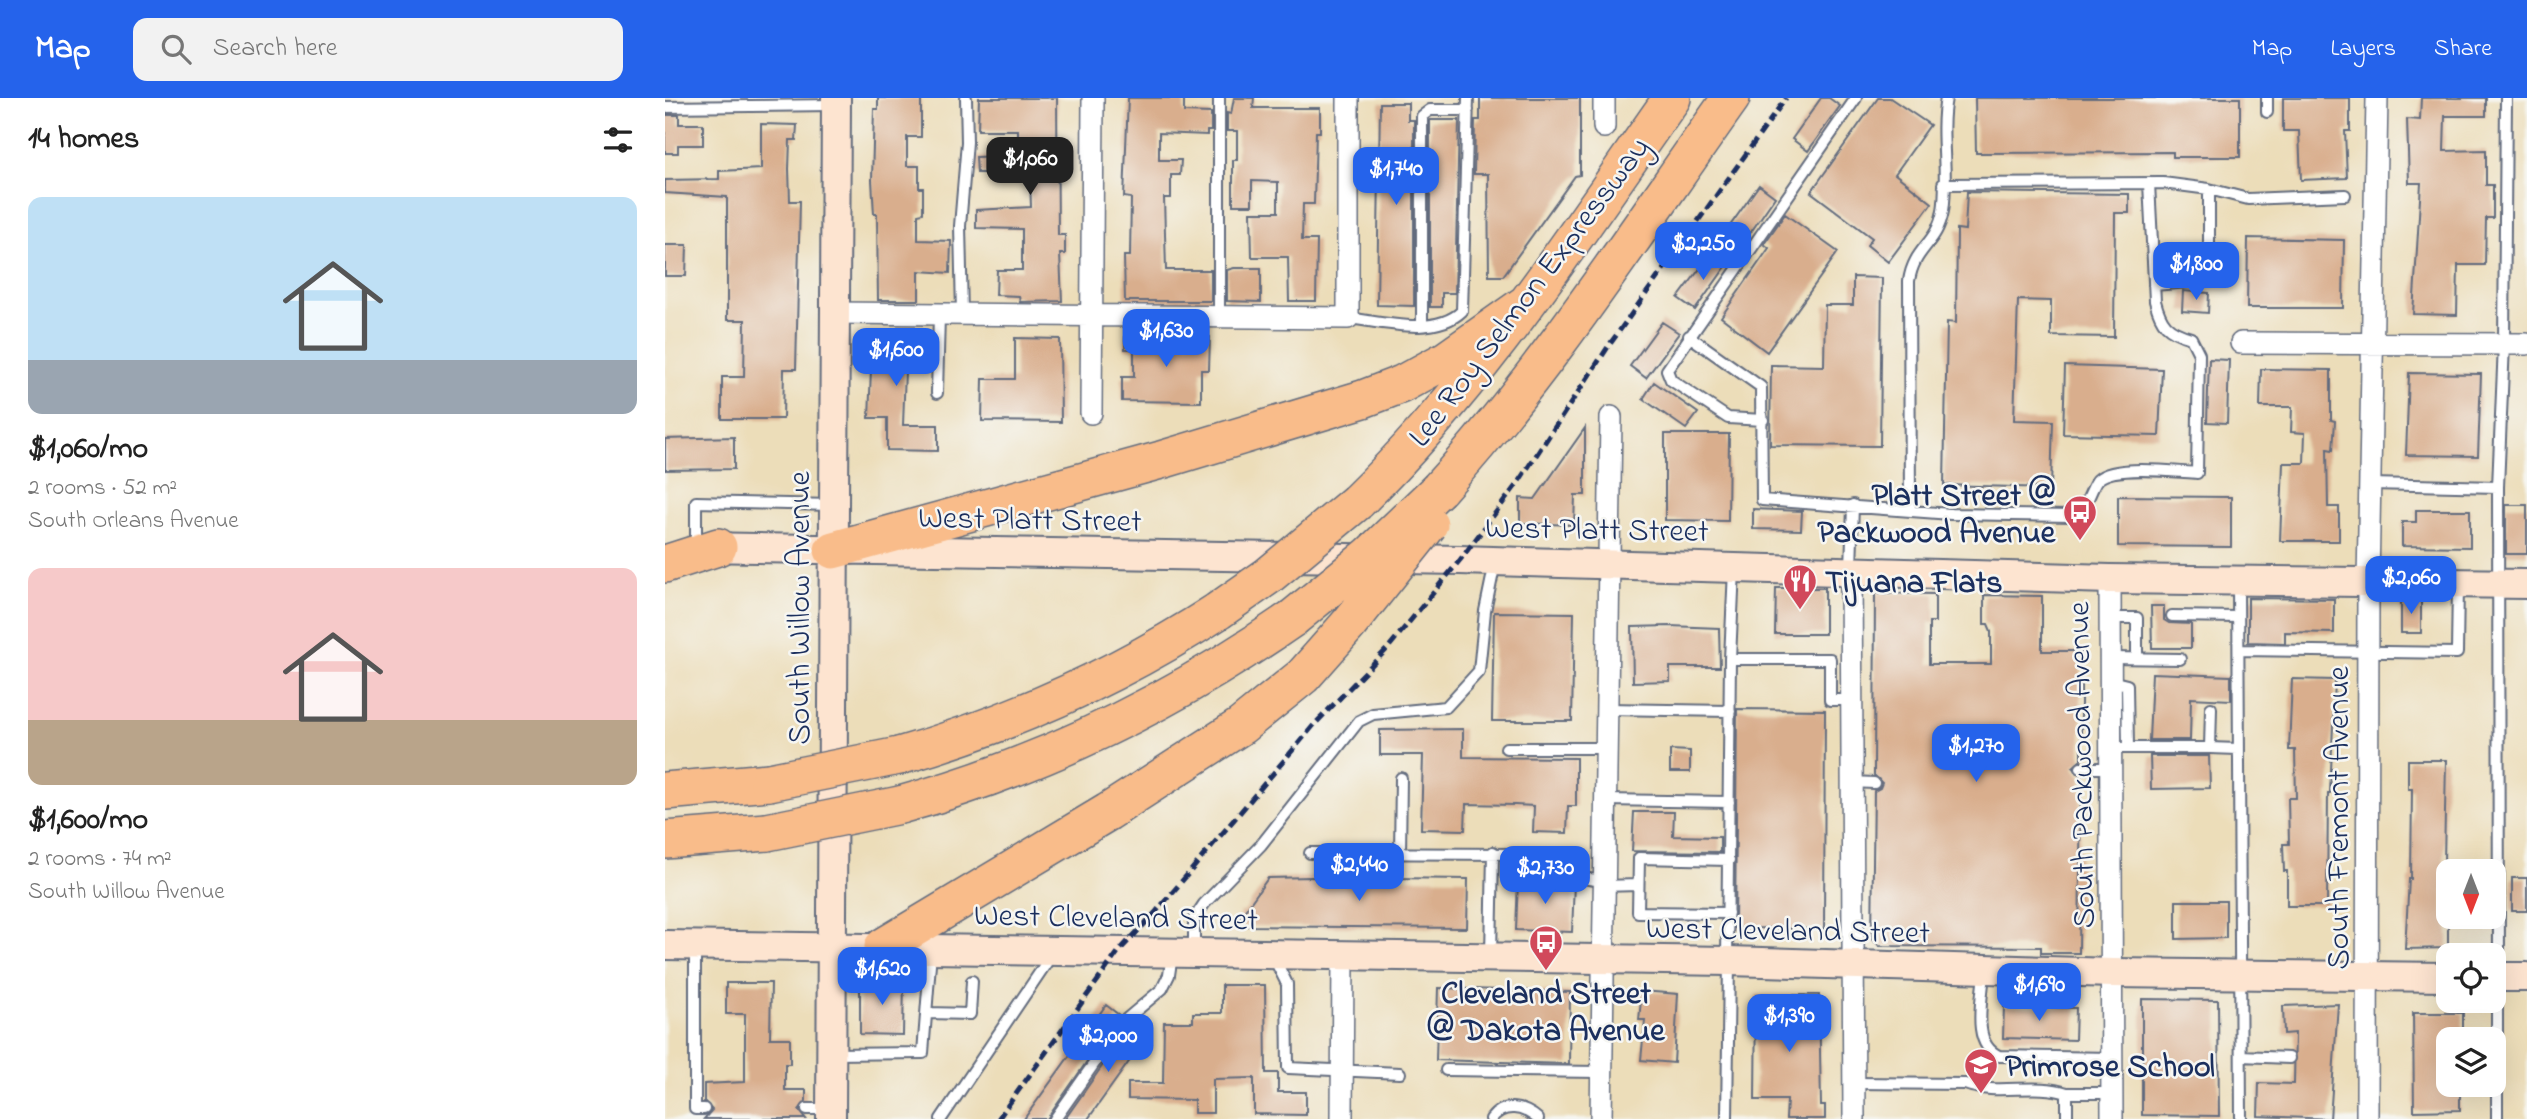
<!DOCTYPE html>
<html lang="en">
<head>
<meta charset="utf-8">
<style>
  body { margin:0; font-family:"Indie Flower",sans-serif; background:#f2f2f2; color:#222; height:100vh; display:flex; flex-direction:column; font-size:26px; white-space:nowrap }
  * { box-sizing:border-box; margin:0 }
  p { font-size:23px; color:#767676 }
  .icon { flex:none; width:38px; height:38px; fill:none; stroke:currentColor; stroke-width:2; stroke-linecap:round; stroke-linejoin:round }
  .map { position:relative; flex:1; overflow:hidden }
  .side { display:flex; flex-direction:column; background:#fff; width:665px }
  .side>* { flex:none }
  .needle { width:46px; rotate:180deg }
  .controls { position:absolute; left:1771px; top:761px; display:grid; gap:14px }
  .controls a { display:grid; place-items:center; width:70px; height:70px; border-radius:14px; background:#fff; box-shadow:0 7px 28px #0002; font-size:35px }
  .price { position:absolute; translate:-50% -60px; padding:0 16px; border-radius:14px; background:#2563eb; color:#fff; font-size:23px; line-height:46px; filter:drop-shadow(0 2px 4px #0008) }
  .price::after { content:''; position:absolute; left:50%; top:42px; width:21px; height:16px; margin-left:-10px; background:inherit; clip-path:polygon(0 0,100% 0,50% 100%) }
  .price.active { background:#222; color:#fff }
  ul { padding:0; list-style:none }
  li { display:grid; align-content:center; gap:14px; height:371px; padding:0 28px }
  li span { display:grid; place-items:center; height:217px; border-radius:14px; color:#555 }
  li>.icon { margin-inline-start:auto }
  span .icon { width:126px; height:126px; fill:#fffc; stroke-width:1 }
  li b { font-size:30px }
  h2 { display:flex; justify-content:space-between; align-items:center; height:84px; padding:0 28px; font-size:30px }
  header { display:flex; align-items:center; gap:42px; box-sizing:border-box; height:98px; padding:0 35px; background:#2563eb; color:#fff }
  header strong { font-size:33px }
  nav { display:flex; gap:38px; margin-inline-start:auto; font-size:24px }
  .search { width:490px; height:63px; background:#f2f2f2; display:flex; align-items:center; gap:18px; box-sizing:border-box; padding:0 24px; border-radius:14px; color:#767676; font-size:26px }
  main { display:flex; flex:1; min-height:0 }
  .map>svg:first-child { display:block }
</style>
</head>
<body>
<header>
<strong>Map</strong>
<div class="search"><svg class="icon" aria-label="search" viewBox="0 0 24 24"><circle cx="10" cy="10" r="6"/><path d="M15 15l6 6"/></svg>Search here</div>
<nav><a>Map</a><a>Layers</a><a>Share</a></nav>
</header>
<main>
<section class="side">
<h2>14 homes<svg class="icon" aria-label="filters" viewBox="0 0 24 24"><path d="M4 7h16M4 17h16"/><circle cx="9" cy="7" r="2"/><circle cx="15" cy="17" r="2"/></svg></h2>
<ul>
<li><span style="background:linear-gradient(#bfe0f5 75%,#9aa5b1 0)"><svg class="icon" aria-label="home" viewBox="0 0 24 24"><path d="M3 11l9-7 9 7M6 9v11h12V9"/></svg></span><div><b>$1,060/mo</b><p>2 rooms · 52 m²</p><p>South Orleans Avenue</p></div></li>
<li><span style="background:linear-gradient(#f6c9c9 70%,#b9a48a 0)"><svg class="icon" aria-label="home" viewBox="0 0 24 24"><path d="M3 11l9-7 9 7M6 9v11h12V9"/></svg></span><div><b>$1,600/mo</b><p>2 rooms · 74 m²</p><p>South Willow Avenue</p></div></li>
</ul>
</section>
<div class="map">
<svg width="1862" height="1021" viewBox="0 0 1862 1021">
  <rect width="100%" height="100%" fill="#f6f6f2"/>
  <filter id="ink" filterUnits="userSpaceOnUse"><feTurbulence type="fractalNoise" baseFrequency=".0143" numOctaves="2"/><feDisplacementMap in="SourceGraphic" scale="14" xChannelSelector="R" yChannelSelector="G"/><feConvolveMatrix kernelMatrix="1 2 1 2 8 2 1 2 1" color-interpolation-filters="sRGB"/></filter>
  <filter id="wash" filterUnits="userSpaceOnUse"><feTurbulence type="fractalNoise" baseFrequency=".00686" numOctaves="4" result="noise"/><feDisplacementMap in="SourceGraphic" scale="28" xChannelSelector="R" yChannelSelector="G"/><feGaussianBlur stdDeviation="1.57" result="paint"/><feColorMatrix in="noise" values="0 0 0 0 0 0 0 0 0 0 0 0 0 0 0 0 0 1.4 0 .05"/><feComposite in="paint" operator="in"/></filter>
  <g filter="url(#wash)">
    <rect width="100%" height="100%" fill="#ecddb9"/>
    <g id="blocks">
      <path fill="#d9ae8d" d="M213 0H256V39H242V68H254V90H258V115L253 116V142L286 143 285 175 254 173V202H213L212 116H209L207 82 209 11H213Z
        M314 0H392L393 137H400V156H395L397 203 355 204 354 198 331 197 332 172H357V131L311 130V112L366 109 364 56H353V32H313Z
        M463 0H519V14L546 15V33H542V37L494 35V62H516L515 77H506V100H499L501 172H546V203H460L459 158H465L466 100 459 99Z
        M569 0H589L588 10H655V34H651L649 106H638L637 142H652L651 203H624L623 159H587L586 114H613V84L587 83V107H568V62H572V33H562V15L566 16Z
        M815 0H915V77L910 78 838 178H824L823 76H809L810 22H815Z
        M1156 0H1164L1175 8 1143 53 1127 41Z
        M1213 0H1225L1265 27 1230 76 1267 105 1223 164 1202 147 1207 140 1146 94Z
        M1310 0H1575V59H1508V54L1311 55Z
        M1618 0H1685V33H1680L1682 80 1636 82 1634 33H1618Z
        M1756 0H1821V18H1780L1779 53 1821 52V87H1828V120H1821L1820 167H1793L1792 217 1748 216 1756 85H1744L1742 21 1755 22Z
        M715 5H743V22H749V208L712 207Z
        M0 17H14V26H38V47H13V55H0Z
        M765 22H794L790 195H777V209H765Z
        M96 26 132 27 131 42H125L124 71 125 103H135L131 271H119L118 321H57V279H79L80 222H62V99L0 95V82L54 81V73L96 71Z
        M334 58 335 75H312L311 59Z
        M1094 87 1110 99 1079 144 1062 132Z
        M1302 94 1464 96V115H1450L1449 239 1386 238V203L1353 202 1349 322 1388 323 1386 390 1279 387 1282 224 1291 225 1292 131 1300 132Z
        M1120 116 1173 154 1102 254 1056 219 1104 150 1099 146Z
        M1583 140 1679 142 1678 210H1582Z
        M0 147H22L21 178H0Z
        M1046 156 1062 167 1030 212 1013 200Z
        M569 170H596V204L562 203V172Z
        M1188 179 1217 180 1215 348 1105 347 1106 267 1159 268 1160 207H1188Z
        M1518 193 1544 195 1543 215 1517 213Z
        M997 224 1014 235 981 280 965 268Z
        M202 234 257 235 256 272H240L238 327H273V353L222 352V320H204L206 272H201Z
        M460 236 490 237V243L525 245V238L545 239 544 272H536V304L457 303V279H469V251H460Z
        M350 240 395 241 396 324 317 323 318 281H350Z
        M1544 261 1564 262 1562 325 1542 324Z
        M1400 268 1497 271 1494 338 1398 336Z
        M1596 271 1666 272V322L1670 323 1668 352 1662 351 1663 409H1674V443H1615L1618 365H1639L1640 335 1626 334 1627 309H1595Z
        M1744 275 1816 276 1813 358 1741 357Z
        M989 284 1033 315 1021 331 978 301Z
        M920 330V397H910L909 427 855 425V400L870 401Z
        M1000 336H1064L1063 423 1000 422Z
        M69 339V371L0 372V341Z
        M1453 398 1566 399V449L1453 448Z
        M1841 407H1862V456H1841Z
        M1088 411 1137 413 1136 432 1088 431Z
        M1751 412H1805V449L1737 448V424H1751Z
        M1111 490H1160V536H1110Z
        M1210 495 1270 496V524H1264V566H1326V533L1323 526H1319V497L1377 498V553H1416V662L1408 669 1416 678 1414 855H1376V849L1214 848 1207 839 1209 693 1215 690 1217 685 1209 677Z
        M1583 500 1669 501V535L1620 534V545L1583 544Z
        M1736 502H1756V535H1736Z
        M1486 508H1499V522L1504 525 1526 526V550H1487Z
        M829 514 909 515 907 623H827Z
        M1005 528 1054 530 1055 569H1005V583L968 584 967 529Z
        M1487 575 1566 578V602L1526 600 1525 642H1484Z
        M1627 581 1670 582 1665 695H1663L1662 808H1622V773H1619L1618 746H1624L1623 700H1631L1630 652H1624Z
        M1072 611 1160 612 1159 831 1070 830Z
        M798 631V659L911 660V708H903L902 735 868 734 869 708 850 707 801 706 800 732 756 731 758 657H715V632Z
        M1005 652 1025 653V674H1005Z
        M1485 658H1544L1545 690 1486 691Z
        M1743 662H1781L1778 816H1783V850L1740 851 1744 781H1746L1747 691H1743Z
        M969 714H1009L1008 738 1055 739V754L967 753Z
        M647 779 803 781 802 830 575 828V814H579L603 780Z
        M1847 780H1862V813H1847Z
        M853 783 909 785 907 834 851 832Z
        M1511 803H1561V840L1511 841Z
        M195 881H239L238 937 195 936Z
        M61 885H106L105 940H125V966H120V992H141V1003L134 1012 141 1021H39L47 1012 39 1003V986L80 984V916H61Z
        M557 887H600L601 975H613V994H641V1017L589 1016V980L548 981V1015H529V1002L463 1001V985H498L499 924H528V915H557Z
        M773 890 905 894 904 966 771 962Z
        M977 893 1013 896 1009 965 976 962 980 922H974Z
        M1091 897H1154L1156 1008H1160V1021H1121L1122 1002H1090Z
        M1477 901 1553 902 1554 1018 1477 1017Z
        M1673 906 1665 1021 1593 1018 1594 985 1629 986 1630 935 1619 936 1618 908Z
        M441 907 454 917 382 1021H359Z
        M1339 908 1411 910 1410 942 1338 940Z
        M1748 915H1798V942H1783V987H1795V1012L1749 1013Z
        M466 927 483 937 423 1021H400Z"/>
    </g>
  </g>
  <g filter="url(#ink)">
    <use href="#blocks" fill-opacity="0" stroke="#646c7e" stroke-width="2"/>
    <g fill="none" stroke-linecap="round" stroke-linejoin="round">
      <g stroke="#646c7e" stroke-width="14">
        <path id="lane" d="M554 0V219
          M0 9 168 7
          M1602 14V0
          M1278 86 1498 85 1544 91 1583 101 1680 97
          M1489 187 1536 183 1544 170V91
          M297 216 295 128 302 44 301 0
          M683 220C717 224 770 239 797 213L803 0
          M757 227V18L765 12H803
          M1024 238 1096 289 1097 402 1286 416 1406 418C1423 410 1423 397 1431 384 1442 365 1511 374 1532 375L1534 256 1526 240C1502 233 1496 226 1490 203L1484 85
          M272 295 274 216
          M1098 322 1063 320 1006 282 1002 272 1191 0
          M1706 386 1833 389
          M1245 412 1244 183C1249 149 1272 147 1278 113 1284 76 1274 37 1281 0
          M31 449V404L168 407
          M1069 471 1065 561H1165V602H1187
          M1186 471 1188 407
          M1573 485 1576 1021
          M1507 518 1573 519
          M1445 520H1472V560
          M1574 552 1792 555 1793 486
          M1446 560 1515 561
          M1446 583 1462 587 1463 650
          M941 611 1065 613
          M841 650H940
          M1447 650H1545L1546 610
          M1545 650 1573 651
          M1416 670H1447
          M1187 684 1209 685
          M940 702 1064 704
          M645 755 852 756C885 764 904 781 939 783
          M735 755 736 680
          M938 788 973 787
          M1063 815 973 814 974 760 1064 762
          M30 847V1011H39
          M529 855V821L539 806 596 747 694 623 708 616 781 609 814 573 820 513 830 465
          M826 857 828 754
          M608 858 622 886 623 970 735 975
          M1062 863 1065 561
          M1319 873C1318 899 1305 946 1334 958L1448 960
          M1834 879 1833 389 1839 246 1841 0
          M1832 880V1021
          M263 915 305 916 307 883
          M167 956 258 955 266 853
          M1576 958 1624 960
          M781 972 937 974
          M1188 985 1300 986C1332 998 1369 984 1402 995
          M142 1011H166
          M276 1021 388 855
          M390 1021 459 923 497 891 504 877 507 857
          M826 1021C839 1004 859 1009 873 1021
          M1062 1021 1064 863
          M1402 1021V995H1447"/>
      </g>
      <g stroke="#646c7e" stroke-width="24">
        <path id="street" d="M939 0V29
          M169 215 683 220V0
          M1576 245 1862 246
          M426 315 428 0
          M1186 471 1189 1021
          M1445 481 1447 1021
          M677 1021 678 856
          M936 1021 946 319
          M1702 1021 1703 484 1712 0"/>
      </g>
      <g stroke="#646c7e" stroke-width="32">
        <path id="secondary" d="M35 449 795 462 1445 481 1862 486
          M0 847 1064 863 1448 875 1783 879
          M1829 879H1862
          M166 1021 171 0"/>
      </g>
      <g stroke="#646c7e" stroke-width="40">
        <path id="highway" d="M774 391C883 270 972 132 1066 0
          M692 404C815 285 909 139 1007 0
          M168 452 496 362 698 301 737 286 781 262 859 207
          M0 466 53 449
          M234 658C349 625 453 578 553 513
          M0 693 104 684
          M235 707C378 668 506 605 628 520
          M0 742 102 734
          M218 849 443 714 576 628 638 578 684 526"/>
      </g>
      <use href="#lane" stroke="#fff" stroke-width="10"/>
      <use href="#street" stroke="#fff" stroke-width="21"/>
      <use href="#secondary" stroke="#fde4d0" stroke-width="28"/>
      <use href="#highway" stroke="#f9bc8a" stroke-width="37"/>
      <path stroke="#1b2f5e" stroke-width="5" stroke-dasharray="10 5" stroke-linecap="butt" d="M333 1021 454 853 490 815 649 627 723 550 795 462 852 386 945 246 1121 0"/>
      <g stroke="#646c7e" stroke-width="40" stroke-linecap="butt">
        <path id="highway-bridge" d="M553 513 603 478 692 404
          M628 520 705 457 774 391
          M684 526 764 426
          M104 684 234 658
          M102 734 235 707"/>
      </g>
      <use href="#highway-bridge" stroke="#f9bc8a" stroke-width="37"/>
    </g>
  </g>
  <defs>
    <g id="bus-pin" transform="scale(1.75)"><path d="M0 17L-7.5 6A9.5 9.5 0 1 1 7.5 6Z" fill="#d1495b" stroke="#f6f6f2"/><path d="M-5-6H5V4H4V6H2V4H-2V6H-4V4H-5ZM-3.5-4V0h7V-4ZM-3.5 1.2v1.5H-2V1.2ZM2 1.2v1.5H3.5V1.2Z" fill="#fff"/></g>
    <g id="restaurant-pin" transform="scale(1.75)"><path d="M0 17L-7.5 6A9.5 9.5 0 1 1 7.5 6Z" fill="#d1495b" stroke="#f6f6f2"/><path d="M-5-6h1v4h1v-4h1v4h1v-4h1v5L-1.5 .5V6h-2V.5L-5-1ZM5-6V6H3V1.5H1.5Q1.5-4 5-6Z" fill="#fff"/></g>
    <g id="school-pin" transform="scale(1.75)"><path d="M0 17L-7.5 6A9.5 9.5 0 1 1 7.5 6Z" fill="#d1495b" stroke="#f6f6f2"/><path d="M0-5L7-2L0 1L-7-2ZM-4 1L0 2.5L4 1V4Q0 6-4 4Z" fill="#fff"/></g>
  </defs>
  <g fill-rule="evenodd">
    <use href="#bus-pin" x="1415" y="414"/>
    <use href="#restaurant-pin" x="1135" y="483"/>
    <use href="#bus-pin" x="881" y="844"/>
    <use href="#school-pin" x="1316" y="967"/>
  </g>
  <g text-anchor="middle" stroke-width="5" stroke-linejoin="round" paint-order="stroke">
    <g font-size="32" fill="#1b2f5e" stroke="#f6f6f2">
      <text transform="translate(863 193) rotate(-53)" y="11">Lee Roy Selmon Expressway</text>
      <text transform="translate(365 420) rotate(1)" y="11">West Platt Street</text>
      <text transform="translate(932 430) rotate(1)" y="11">West Platt Street</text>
      <text transform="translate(133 510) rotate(-90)" y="11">South Willow Avenue</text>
      <text transform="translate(1415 667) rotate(-91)" y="11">South Packwood Avenue</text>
      <text transform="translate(1672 720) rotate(-90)" y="11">South Fremont Avenue</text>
      <text transform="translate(451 818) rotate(1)" y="11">West Cleveland Street</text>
      <text transform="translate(1123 831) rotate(1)" y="11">West Cleveland Street</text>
    </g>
    <g font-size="32" font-weight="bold" fill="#1b2f5e" stroke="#f6f6f2" text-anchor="start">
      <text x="1390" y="407" text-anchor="end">Platt Street @<tspan x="1390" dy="37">Packwood Avenue</tspan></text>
      <text x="1160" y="494">Tijuana Flats</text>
      <text x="881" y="905" text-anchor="middle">Cleveland Street<tspan x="881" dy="37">@ Dakota Avenue</tspan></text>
      <text x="1340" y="978">Primrose School</text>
    </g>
  </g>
</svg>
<div class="controls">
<a><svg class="needle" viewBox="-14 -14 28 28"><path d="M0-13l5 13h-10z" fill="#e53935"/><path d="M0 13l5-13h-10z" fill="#767676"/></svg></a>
<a><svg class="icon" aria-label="locate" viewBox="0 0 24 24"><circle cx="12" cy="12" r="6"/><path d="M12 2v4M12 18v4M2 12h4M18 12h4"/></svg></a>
<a><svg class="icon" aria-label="layers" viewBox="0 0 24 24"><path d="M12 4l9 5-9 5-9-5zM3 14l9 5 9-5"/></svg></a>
</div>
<b class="price active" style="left:365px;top:99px">$1,060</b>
<b class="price" style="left:731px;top:109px">$1,740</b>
<b class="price" style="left:1038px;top:184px">$2,250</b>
<b class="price" style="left:1531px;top:204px">$1,800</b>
<b class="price" style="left:501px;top:271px">$1,630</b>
<b class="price" style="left:231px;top:290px">$1,600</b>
<b class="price" style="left:1746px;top:518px">$2,060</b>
<b class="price" style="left:1311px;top:686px">$1,270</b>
<b class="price" style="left:694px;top:805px">$2,440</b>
<b class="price" style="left:880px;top:808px">$2,730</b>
<b class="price" style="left:217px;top:909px">$1,620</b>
<b class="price" style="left:1374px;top:925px">$1,690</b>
<b class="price" style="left:1124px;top:956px">$1,390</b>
<b class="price" style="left:443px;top:976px">$2,000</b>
</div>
</main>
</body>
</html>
